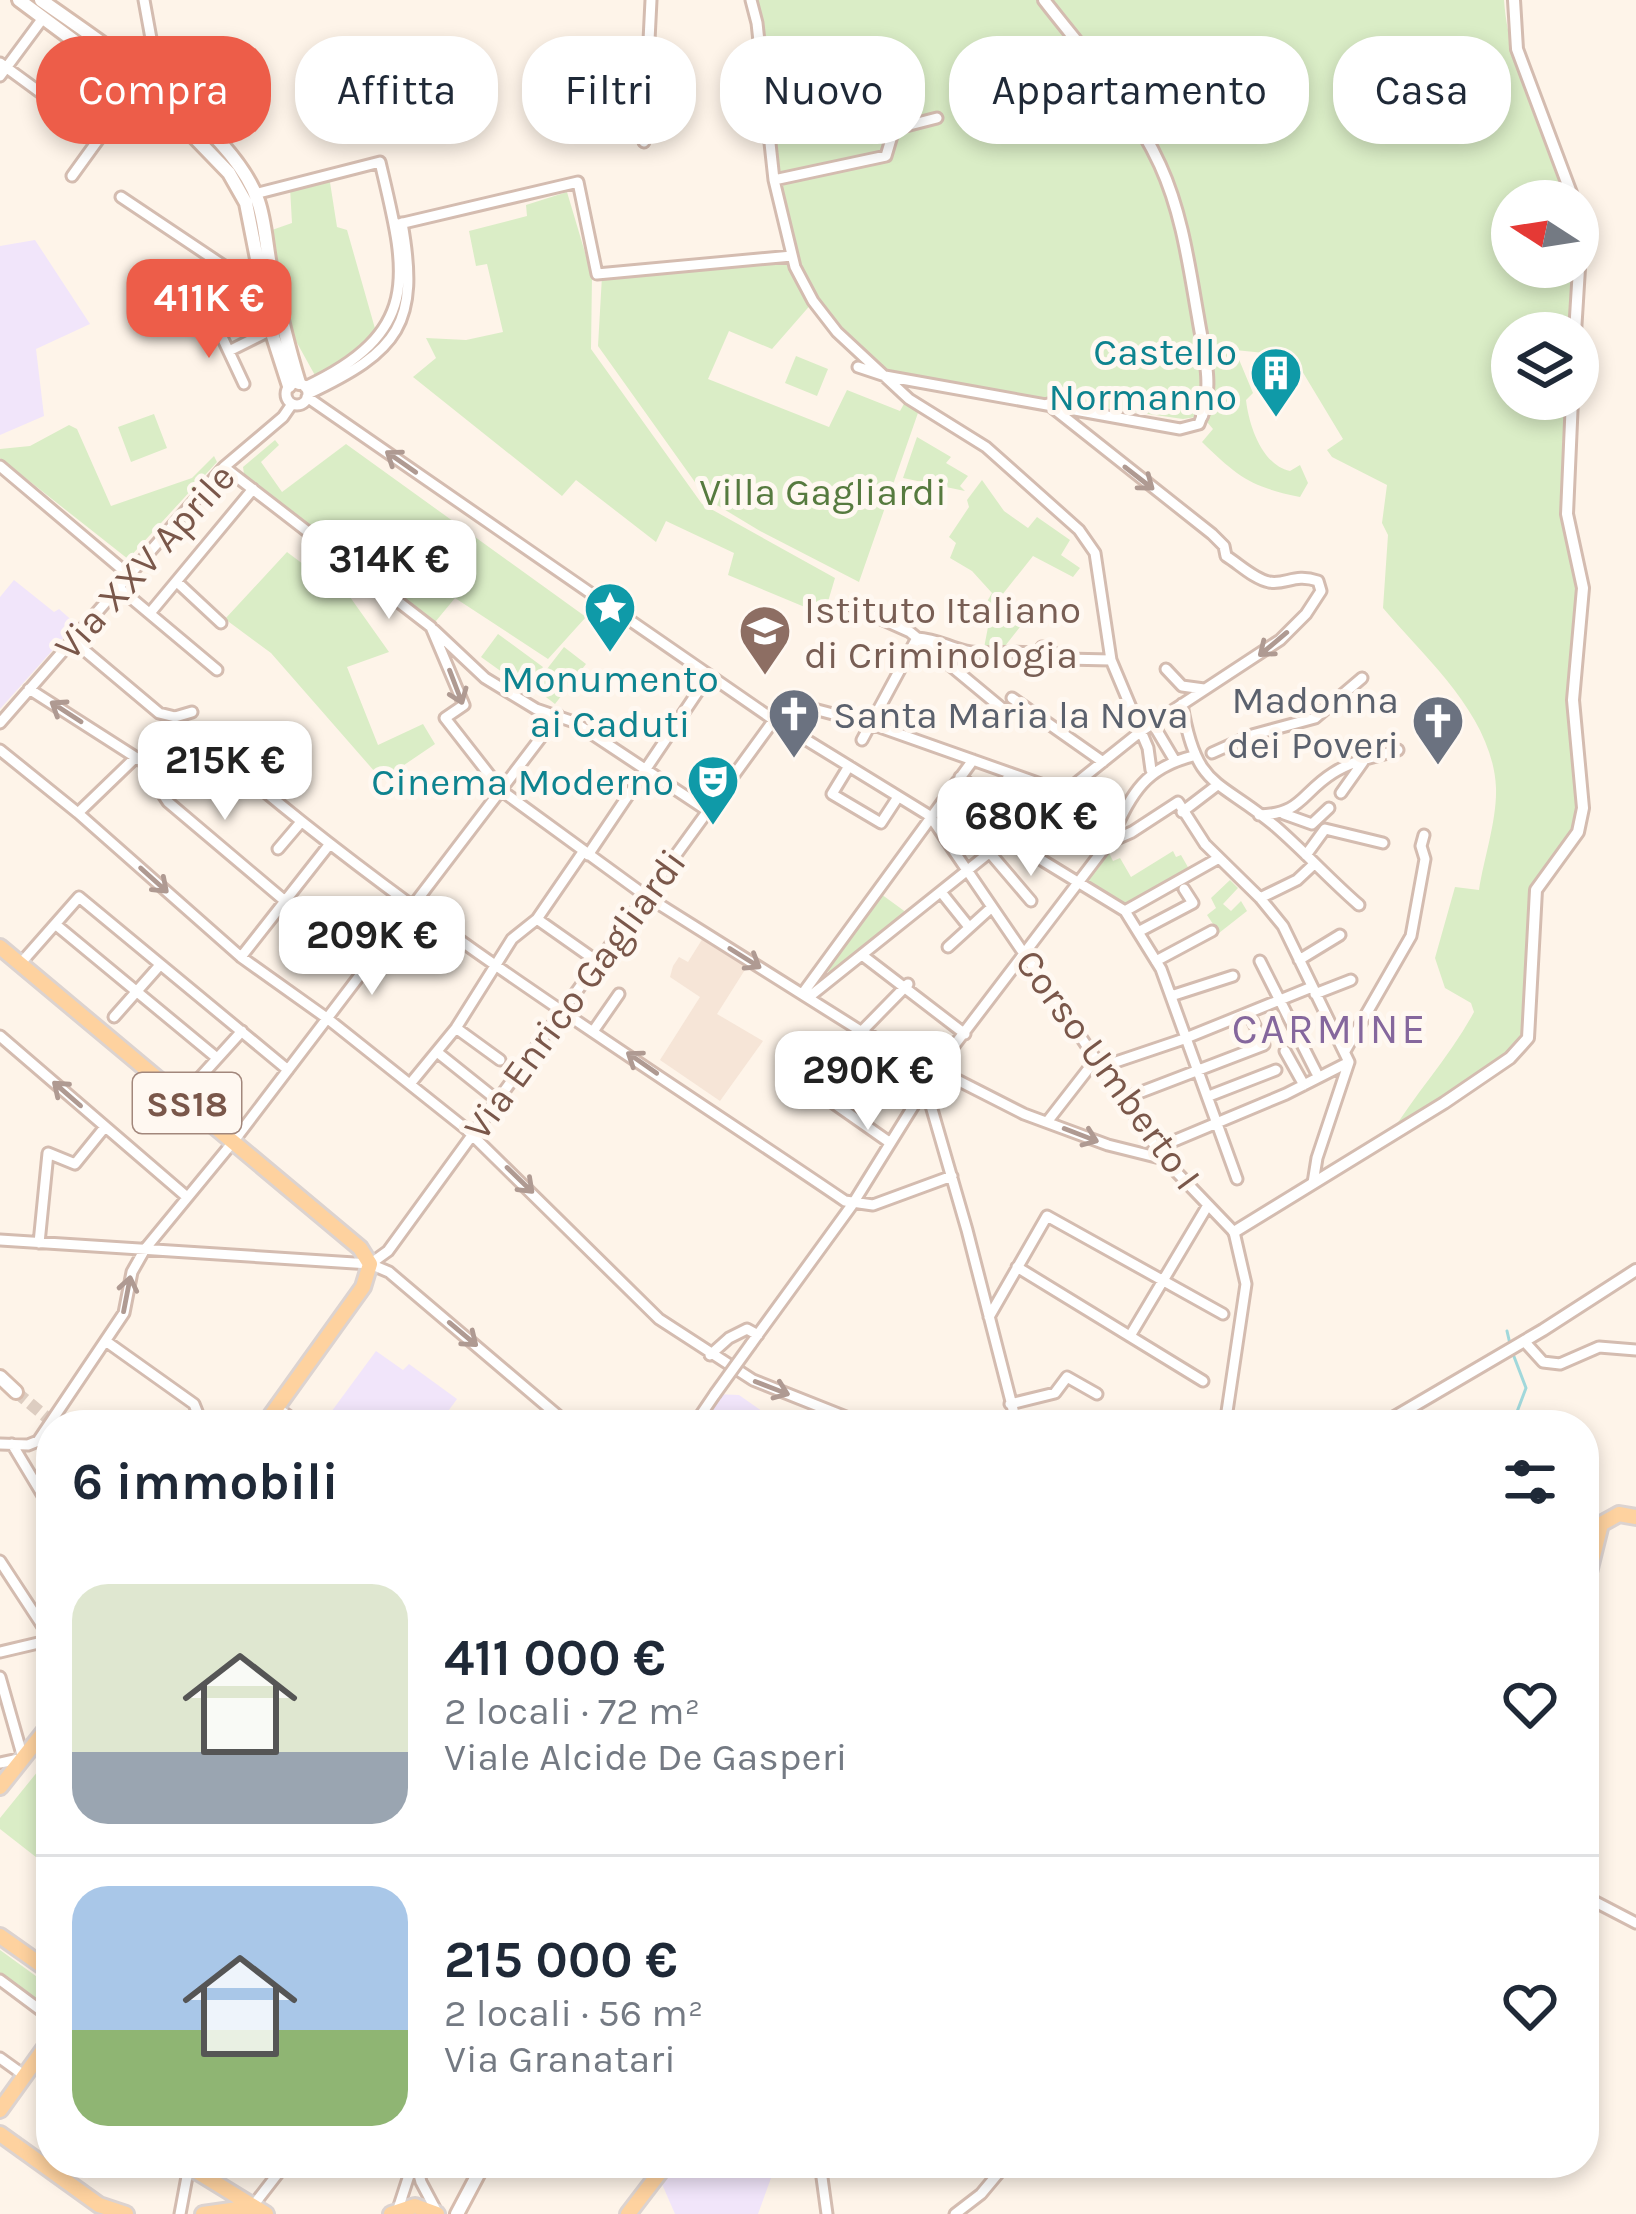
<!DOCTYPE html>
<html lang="it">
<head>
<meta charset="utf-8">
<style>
  body { margin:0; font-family:Karla,sans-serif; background:#f6f6f7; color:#1f2937; height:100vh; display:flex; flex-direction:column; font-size:45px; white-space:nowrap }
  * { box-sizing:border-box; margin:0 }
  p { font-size:39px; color:#747a83 }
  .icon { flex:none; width:66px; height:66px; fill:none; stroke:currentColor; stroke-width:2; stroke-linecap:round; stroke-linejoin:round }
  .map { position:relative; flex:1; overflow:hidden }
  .sheet { position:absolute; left:36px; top:1410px; width:1563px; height:768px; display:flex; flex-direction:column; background:#fff; border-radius:48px; box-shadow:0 6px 18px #0003 }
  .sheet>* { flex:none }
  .hud { position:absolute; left:36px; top:36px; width:1566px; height:108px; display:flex; gap:24px }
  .needle { width:78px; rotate:282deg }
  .tools { position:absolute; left:1491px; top:180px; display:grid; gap:24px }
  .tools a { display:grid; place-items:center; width:108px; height:108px; border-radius:50%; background:#fff; box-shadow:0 6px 18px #0003; font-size:60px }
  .price { position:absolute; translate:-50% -102px; padding:0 27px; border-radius:24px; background:#fff; color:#222; font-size:39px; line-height:78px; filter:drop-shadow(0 3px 6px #0008) }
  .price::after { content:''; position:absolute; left:50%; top:72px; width:36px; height:27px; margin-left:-18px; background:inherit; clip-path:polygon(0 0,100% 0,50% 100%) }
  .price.active { background:#ed5d49; color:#fff }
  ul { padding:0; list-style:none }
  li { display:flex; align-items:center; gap:36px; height:300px; padding:0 36px }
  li+li { border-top:3px solid #e0e1e3 }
  li span { display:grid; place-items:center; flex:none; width:336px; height:240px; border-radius:36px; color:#555 }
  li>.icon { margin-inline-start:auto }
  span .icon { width:144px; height:144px; fill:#fffc; stroke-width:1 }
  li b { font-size:51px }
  h2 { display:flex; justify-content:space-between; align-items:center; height:144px; padding:0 36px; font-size:51px }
  .pill { padding:0 42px; border-radius:48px; background:#fff; box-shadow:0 6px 18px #0003; font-size:42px; line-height:108px }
  .pill.active { background:#ed5d49; color:#fff }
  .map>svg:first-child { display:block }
</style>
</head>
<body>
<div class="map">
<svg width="1636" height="2214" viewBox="0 0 1636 2214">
  <rect width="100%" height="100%" fill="#fef4e9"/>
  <path fill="#f6e5d7" d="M703 938 748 965 717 1014 763 1041 720 1101 660 1060 700 997 670 977 673 966 679 957 688 962Z"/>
  <path fill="#f1e5fa" d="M35 240 90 324 36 349 44 416 0 435V246Z
    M14 580 54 612 59 609 76 624 0 709V597Z
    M376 1351 403 1370 409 1364 457 1399 438 1425 323 1423Z
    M715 1394 739 1395 769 1416 771 1425H694Z
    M678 2163H772L771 2178 758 2214H675L662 2184Z"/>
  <path fill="#daedc6" d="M751 0H1504C1508 54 1522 63 1540 109 1552 140 1562 171 1574 201H1512V267H1578L1575 333H1512V399H1572L1567 514 1580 564 1574 683 1582 820 1539 884 1524 1047 1389 1137C1415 1093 1450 1057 1474 1012L1471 1003 1445 988 1435 958 1455 887 1479 890C1484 858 1497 820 1496 788 1493 716 1426 659 1383 608L1388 535 1382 523 1387 485 1332 457 1327 450 1343 439 1293 356 1235 350 1253 393 1246 400C1249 426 1262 465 1290 471L1300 465 1308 483 1300 497C1251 487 1238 477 1202 442L1213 429 1202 416 1183 419 885 376 813 302 772 349 729 331 708 379 829 427 847 390 900 411 905 402 919 410 859 582 760 531 707 499 598 346 602 276 788 261 811 295 774 180Z
    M329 176 337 227 347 230 376 332 317 379 291 332 272 230 292 223 290 188Z
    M567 192 592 276 591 349 702 504 835 578 824 615 728 575 734 553 666 521 656 542 576 480 562 496 413 377 436 358 426 338 466 340 503 332 487 264 476 266 469 231 527 216 526 205Z
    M796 356 828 369 817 396 785 383Z
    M154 414 167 448 131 462 118 427Z
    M69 425 77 429 111 506 192 478 214 456 217 462 128 559 0 458V449L30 446Z
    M917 437 951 457 946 463 968 476 960 486 965 491 903 478Z
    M275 440 279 445 261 462 282 492 346 444 586 617 548 659 455 598 431 627 244 474 243 467Z
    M982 480 1004 511 1028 528 1037 517 1070 540 1061 555 1080 568 1073 577 1033 556 1002 595 1011 602 1001 620 1020 627 1005 646 984 648 988 627 974 624 992 593 972 571 950 558 956 543 949 537 969 507 967 500Z
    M287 552 327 582 325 586 331 591 336 587 350 597 389 652 347 667 378 745 423 724 435 744 382 780 271 653 225 619Z
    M498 634 543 667 527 690 481 657Z
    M564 647 586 664 555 704 533 687Z
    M1107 849 1113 861 1120 858 1131 877 1173 851 1176 857 1181 855 1189 869 1123 905 1083 882Z
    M1230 880 1238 888 1223 904 1231 911 1241 901 1247 911 1219 933 1207 915 1216 908 1211 898Z
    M881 894 907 913 831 974 827 970Z
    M816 1042 850 1064 837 1084 803 1062Z
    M51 1755V1849L41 1861 0 1829V1818Z
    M0 1950 51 1987V2004L47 2010 0 1976Z"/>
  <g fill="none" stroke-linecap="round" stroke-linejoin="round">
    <path stroke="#a1d8db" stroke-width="3" d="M1507 1331 1510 1344
      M1512 1425 1526 1388 1513 1354"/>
    <path stroke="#ddcdc1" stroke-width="12" stroke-dasharray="12 6" stroke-linecap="butt" d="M16 1392 56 1425"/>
    <g stroke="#d4bcb0" stroke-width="15">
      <path id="minor" d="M144 0 160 88
        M751 0 757 23 774 180 795 267 813 301 837 332 909 399 986 447 1079 530 1095 553 1111 660 1148 748 1151 770
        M0 63 52 101
        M0 76 43 18
        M644 142 651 0
        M72 176 137 86
        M774 180 886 156 894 129 937 118
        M255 194 380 162C406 272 425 331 305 387
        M121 197 236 274 259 267
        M395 225 578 182 597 274 792 256
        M214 320 244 384
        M229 351 271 330
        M858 367 885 376 1180 429 1199 424 1202 416
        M286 394a11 11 0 1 1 22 0a11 11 0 1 1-22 0Z
        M308 394C399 351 420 324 402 223
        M307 397 774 720 930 816 1164 1159 1234 1232 1246 1284 1225 1425
        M0 466 129 575
        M224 467 431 627 464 705 445 718 502 791 646 896 859 1030 1024 1114 1108 1145 1164 1159
        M177 582 221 623
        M118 587 217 670
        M854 607 910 632 1004 710
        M150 613 253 489
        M434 630 485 678 536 709 574 722 708 811
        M917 638C937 639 948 647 966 651 990 656 1014 649 1038 654L1042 647 1065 659 1111 660
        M71 639 159 713 175 717 192 712
        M1166 669 1182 686 1204 689
        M29 689 168 778 186 782 252 781C437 936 645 1065 845 1201L873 1205 952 1176
        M1012 698 1103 762
        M1182 704C1196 790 1218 778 1275 826 1304 851 1330 880 1359 905
        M0 723 224 467 283 417 292 404
        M1153 724 1175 761
        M862 740 917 638
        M0 750 78 813 241 957 328 1019 466 1129 659 1319 753 1380 866 1425
        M1212 753 1252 735 1315 718 1362 678
        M849 766 832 794 881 823 898 797
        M146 769 168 802 285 901
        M960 777 1025 824
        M948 793 1040 859 1125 911 1161 969 1237 1179
        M1341 793 1363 762
        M996 802 1010 773
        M1182 812 1216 786
        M78 813 135 758
        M1284 814 1312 824 1329 808
        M1259 815C1302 814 1301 793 1333 773 1353 760 1376 757 1398 750
        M1109 842 1132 832 1178 802 1205 844 1260 898 1283 926 1349 1062
        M278 849 301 822
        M990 853 1031 901
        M588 855 709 675
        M1306 855 1325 829 1383 843
        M941 892 969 927
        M1260 898 1297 880 1313 865
        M1125 911 1219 858
        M537 919 598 962
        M55 924 217 1058
        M1138 932 1193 903 1184 889
        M948 947 992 907
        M862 955 965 1034
        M241 957 329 845
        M1299 960 1340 935
        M1156 961 1212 931
        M1260 961 1316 1072
        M20 964 79 897 288 1070
        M803 993 973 760
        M1315 994 1351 980
        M1171 996 1233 976
        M809 997 1140 732 1280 640 1306 614 1321 591 1318 581C1294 573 1287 585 1269 582 1254 579 1239 564 1226 556L1224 546 1212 534 1048 404
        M114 1017 160 965
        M456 1028 500 1060
        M594 1030 619 994
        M862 1031 908 984
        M0 1036 187 1197
        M1285 1051 1304 1085
        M1345 1051 1411 936 1425 859 1421 846 1424 835
        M437 1052 497 1100
        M1101 1067 1181 1040 1312 987
        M194 1084 242 1031
        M410 1084 456 1028 512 939 537 919 583 852
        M925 1085 967 1230 1017 1425
        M1209 1096 1276 1070
        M1123 1099 1264 1045 1249 1013
        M832 1102 889 1142
        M1047 1122 1096 1059
        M1157 1148 1286 1094 1349 1062
        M1313 1183 1317 1158 1349 1062
        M0 1240 370 1264 389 1272 569 1425
        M39 1243 48 1153 75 1164 105 1127
        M370 1264 388 1251 787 702 871 724 1066 793
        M1017 1267 1203 1381
        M989 1317 1047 1216 1223 1314
        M1130 1336 1208 1205
        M1524 1341 1543 1362 1560 1364 1599 1347 1636 1350
        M107 1342 194 1404 198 1414 213 1425
        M751 1344 852 1205 937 1068 1109 842C1131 797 1141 769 1193 756
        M710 1355 729 1338 747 1329 758 1335
        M1010 1404 1055 1393 1067 1377 1097 1394
        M276 1407 301 1425
        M694 1425 715 1394
        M0 1444 28 1445 38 1441 124 1313 132 1272 145 1249 233 1142 558 715
        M12 1444 51 1509
        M0 1561 51 1639
        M0 1652 51 1640
        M0 1677 23 1758 0 1763
        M1584 1896 1636 1923
        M0 1980 47 2015
        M0 2058 25 2076
        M416 2163 421 2182 438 2214
        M820 2163 827 2214
        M252 2207 286 2163
        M398 2209 413 2163
        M180 2214 189 2166
        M955 2214 981 2194 1006 2164"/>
    </g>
    <g stroke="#d4bcb0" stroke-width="16">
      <path id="tertiary" d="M1044 0C1085 53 1132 104 1160 165 1182 213 1189 266 1198 317 1203 349 1214 385 1202 416
        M1514 0 1517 49 1574 201
        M1575 333 1581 236 1578 214
        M1234 1232 1444 1103 1510 1058 1528 1038 1536 890 1578 832 1583 808 1573 700 1583 588 1567 514 1572 399
        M1381 1425 1543 1330 1636 1270"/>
    </g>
    <g stroke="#d7bcad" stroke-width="18">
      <path id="secondary" d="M19 0 171 113 229 173 246 203 271 330 289 386
        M41 0C104 45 233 127 258 201 265 221 266 245 270 265 278 305 287 344 299 383
        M0 1377 16 1392
        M457 2214 484 2163"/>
    </g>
    <g stroke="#dcd3d0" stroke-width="20">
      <path id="primary" d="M0 947 360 1248 370 1264 363 1287 264 1425
        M1584 1592 1601 1524 1619 1514 1636 1517
        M0 1787 51 1723
        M0 1936 51 1972
        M0 2110 51 2039
        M0 2134 99 2205 126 2214
        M183 2163 266 2214
        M203 2214 252 2207
        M391 2214 415 2206 437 2214
        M628 2214 667 2163"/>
    </g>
    <use href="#minor" stroke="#fff" stroke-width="9"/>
    <use href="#tertiary" stroke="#fff" stroke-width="10"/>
    <use href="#secondary" stroke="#fff" stroke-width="12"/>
    <use href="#primary" stroke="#fed29f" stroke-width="14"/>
    <g stroke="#d4bcb0" stroke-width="15" stroke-linecap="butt">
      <path id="minor-bridge" d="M715 1394 751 1344"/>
    </g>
    <use href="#minor-bridge" stroke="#fff" stroke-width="9"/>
  </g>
  <defs><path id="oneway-shaft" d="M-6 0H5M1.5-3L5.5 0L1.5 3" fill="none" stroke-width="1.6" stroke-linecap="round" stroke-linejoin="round" transform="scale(3)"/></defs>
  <g stroke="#af9a92">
    <use href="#oneway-shaft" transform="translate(401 462) rotate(-145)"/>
    <use href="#oneway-shaft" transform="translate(1139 478) rotate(38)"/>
    <use href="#oneway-shaft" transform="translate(1273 644) rotate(140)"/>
    <use href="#oneway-shaft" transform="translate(456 687) rotate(69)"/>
    <use href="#oneway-shaft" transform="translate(66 712) rotate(-147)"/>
    <use href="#oneway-shaft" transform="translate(154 880) rotate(42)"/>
    <use href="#oneway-shaft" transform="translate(745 958) rotate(32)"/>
    <use href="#oneway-shaft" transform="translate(642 1063) rotate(-145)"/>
    <use href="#oneway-shaft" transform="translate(67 1094) rotate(-139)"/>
    <use href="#oneway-shaft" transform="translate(1081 1135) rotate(21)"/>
    <use href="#oneway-shaft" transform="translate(520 1180) rotate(44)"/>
    <use href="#oneway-shaft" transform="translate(127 1294) rotate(-79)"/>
    <use href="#oneway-shaft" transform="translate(463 1334) rotate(40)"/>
    <use href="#oneway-shaft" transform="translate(772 1388) rotate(21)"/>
  </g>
  <defs>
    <g id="building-pin" transform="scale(2.7)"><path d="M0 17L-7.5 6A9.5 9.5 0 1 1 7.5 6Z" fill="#0f9aa8" stroke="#fff8f1"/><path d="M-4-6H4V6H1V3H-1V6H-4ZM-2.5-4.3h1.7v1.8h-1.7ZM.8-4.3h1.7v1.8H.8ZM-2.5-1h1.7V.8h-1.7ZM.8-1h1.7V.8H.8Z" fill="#fff"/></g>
    <g id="sight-pin" transform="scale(2.7)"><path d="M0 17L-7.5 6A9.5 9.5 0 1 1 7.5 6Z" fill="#0f9aa8" stroke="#fff8f1"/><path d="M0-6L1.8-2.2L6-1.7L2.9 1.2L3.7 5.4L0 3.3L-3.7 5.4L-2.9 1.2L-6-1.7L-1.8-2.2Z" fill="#fff"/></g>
    <g id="university-pin" transform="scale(2.7)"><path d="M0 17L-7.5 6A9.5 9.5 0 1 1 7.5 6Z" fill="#8d6e63" stroke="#fff8f1"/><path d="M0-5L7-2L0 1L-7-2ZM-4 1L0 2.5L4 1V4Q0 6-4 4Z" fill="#fff"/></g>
    <g id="church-pin" transform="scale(2.7)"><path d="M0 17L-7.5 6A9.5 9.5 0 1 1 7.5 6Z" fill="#6b7280" stroke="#fff8f1"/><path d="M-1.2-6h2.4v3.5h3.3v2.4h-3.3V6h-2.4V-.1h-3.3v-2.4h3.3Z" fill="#fff"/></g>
    <g id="theatre-pin" transform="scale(2.7)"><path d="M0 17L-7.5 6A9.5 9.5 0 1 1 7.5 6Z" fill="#0f9aa8" stroke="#fff8f1"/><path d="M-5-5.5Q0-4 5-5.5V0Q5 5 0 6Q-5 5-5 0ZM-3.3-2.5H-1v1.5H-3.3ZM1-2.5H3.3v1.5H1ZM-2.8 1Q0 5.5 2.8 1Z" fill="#fff"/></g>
  </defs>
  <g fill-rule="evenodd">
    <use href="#building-pin" x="1276" y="373"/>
    <use href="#sight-pin" x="610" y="608"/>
    <use href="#university-pin" x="765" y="631"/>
    <use href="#church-pin" x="794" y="714"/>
    <use href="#church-pin" x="1438" y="721"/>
    <use href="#theatre-pin" x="713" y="781"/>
  </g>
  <g text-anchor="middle" stroke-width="10" stroke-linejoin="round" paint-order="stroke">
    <rect fill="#fff8f1" stroke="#a2877c" stroke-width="3" x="133" y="1073" width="108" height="60" rx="9"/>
    <g font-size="36" font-weight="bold" fill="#7a574a">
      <text x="187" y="1116">SS18</text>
    </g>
    <g font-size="39" fill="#0d838f" stroke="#fff8f1" text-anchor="end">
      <text x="1237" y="365">Castello<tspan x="1237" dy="45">Normanno</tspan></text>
      <text x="610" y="692" text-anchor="middle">Monumento<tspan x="610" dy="45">ai Caduti</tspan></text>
      <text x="674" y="795">Cinema Moderno</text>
    </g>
    <g font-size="39" fill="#567a3f" stroke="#fff8f1">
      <text x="823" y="505">Villa Gagliardi</text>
    </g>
    <g font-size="39" fill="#7a574a" stroke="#fff8f1">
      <text transform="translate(144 561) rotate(-48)" y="14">Via XXV Aprile</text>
      <text transform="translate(574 994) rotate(-54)" y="14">Via Enrico Gagliardi</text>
      <text transform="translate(1109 1069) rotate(54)" y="14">Corso Umberto I</text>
    </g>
    <g font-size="39" fill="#785e54" stroke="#fff8f1" text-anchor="start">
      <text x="804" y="623">Istituto Italiano<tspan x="804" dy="45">di Criminologia</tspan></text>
    </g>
    <g font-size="39" fill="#5b616d" stroke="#fff8f1" text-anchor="end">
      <text x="1399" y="713">Madonna<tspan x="1399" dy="45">dei Poveri</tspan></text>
      <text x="833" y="728" text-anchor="start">Santa Maria la Nova</text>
    </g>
    <g font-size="42" letter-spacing="3" fill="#85679d" stroke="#fff8f1">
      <text x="1330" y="1043">CARMINE</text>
    </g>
  </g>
</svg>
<div class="tools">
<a><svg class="needle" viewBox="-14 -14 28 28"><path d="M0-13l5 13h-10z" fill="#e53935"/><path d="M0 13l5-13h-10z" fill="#747a83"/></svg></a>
<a><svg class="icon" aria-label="layers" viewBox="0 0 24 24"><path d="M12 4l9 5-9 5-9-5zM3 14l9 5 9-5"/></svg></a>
</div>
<b class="price active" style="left:209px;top:361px">411K €</b>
<b class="price" style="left:389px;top:622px">314K €</b>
<b class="price" style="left:225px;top:823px">215K €</b>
<b class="price" style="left:1031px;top:879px">680K €</b>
<b class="price" style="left:372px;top:998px">209K €</b>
<b class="price" style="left:868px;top:1133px">290K €</b>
<div class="hud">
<a class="pill active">Compra</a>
<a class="pill">Affitta</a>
<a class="pill">Filtri</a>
<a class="pill">Nuovo</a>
<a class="pill">Appartamento</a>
<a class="pill">Casa</a>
</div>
<section class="sheet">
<h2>6 immobili<svg class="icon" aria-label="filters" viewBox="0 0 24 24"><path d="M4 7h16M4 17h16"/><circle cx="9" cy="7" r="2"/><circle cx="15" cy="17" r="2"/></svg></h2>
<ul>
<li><span style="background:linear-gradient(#dfe7d0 70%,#9aa5b1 0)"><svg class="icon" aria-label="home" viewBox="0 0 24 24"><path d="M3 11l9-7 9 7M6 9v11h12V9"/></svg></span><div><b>411 000 €</b><p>2 locali · 72 m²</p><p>Viale Alcide De Gasperi</p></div><svg class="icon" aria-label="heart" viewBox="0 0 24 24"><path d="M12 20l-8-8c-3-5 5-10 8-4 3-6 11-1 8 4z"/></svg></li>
<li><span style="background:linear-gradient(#a9c7e8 60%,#8fb573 0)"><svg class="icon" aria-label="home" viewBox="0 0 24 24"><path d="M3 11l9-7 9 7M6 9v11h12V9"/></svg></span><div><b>215 000 €</b><p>2 locali · 56 m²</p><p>Via Granatari</p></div><svg class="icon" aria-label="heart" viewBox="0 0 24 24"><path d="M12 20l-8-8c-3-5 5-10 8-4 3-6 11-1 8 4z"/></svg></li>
</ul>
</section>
</div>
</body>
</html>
